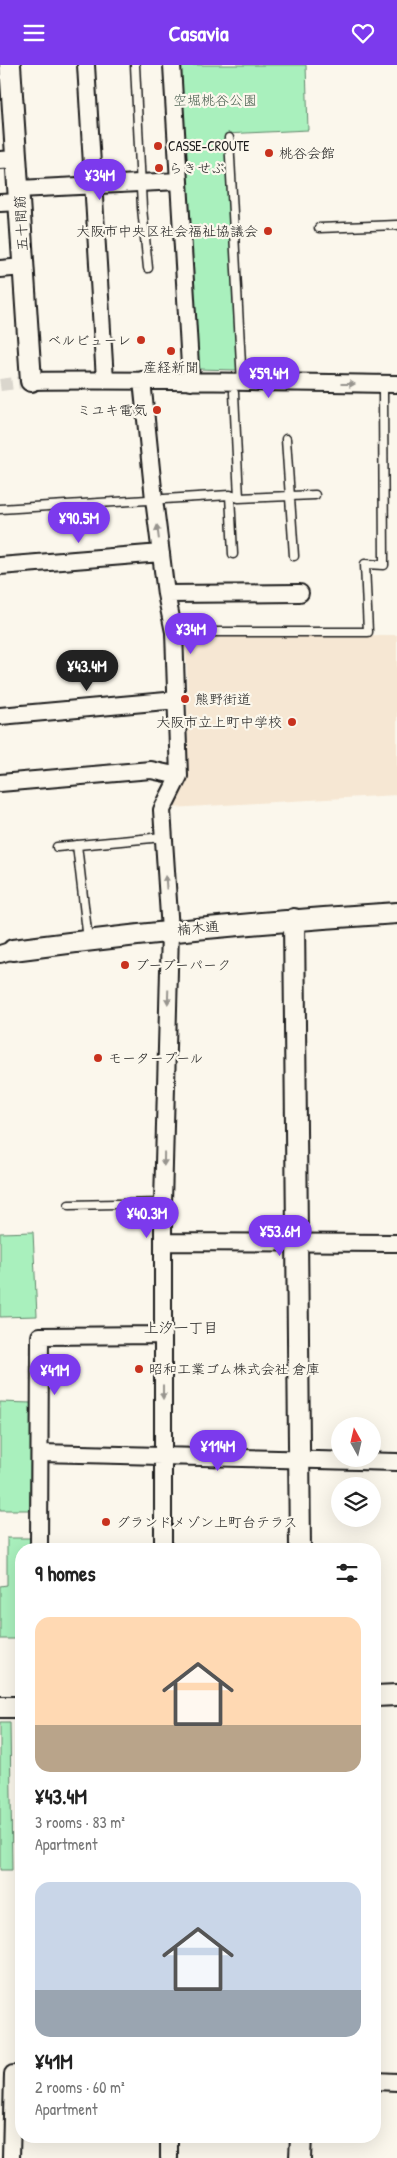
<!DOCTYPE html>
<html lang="en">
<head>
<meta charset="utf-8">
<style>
  body { margin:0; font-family:"Patrick Hand","Klee One",sans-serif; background:#f6f6f6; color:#222; height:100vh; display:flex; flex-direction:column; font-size:19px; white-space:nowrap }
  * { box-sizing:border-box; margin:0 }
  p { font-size:16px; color:#767676 }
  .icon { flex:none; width:28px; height:28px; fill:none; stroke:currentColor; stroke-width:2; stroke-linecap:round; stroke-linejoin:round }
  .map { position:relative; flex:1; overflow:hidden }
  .drawer { position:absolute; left:15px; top:1478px; width:366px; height:600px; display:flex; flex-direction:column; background:#fff; border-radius:20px; box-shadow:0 5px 20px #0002 }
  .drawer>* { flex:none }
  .needle { width:32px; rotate:352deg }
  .tools { position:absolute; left:331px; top:1352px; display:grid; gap:10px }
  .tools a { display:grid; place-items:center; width:50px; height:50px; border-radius:50%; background:#fff; box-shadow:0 5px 20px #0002; font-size:25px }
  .price { position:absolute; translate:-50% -42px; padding:0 11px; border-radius:18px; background:#7c3aed; color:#fff; font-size:16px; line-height:32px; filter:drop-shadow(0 1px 2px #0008) }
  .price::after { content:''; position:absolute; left:50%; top:30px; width:15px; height:11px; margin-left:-8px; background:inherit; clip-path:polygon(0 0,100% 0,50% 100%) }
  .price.active { background:#222; color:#fff }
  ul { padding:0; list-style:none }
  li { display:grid; align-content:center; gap:10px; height:265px; padding:0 20px }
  li span { display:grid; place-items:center; height:155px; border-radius:15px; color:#555 }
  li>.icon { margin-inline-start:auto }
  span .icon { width:90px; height:90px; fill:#fffc; stroke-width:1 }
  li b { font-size:21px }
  h2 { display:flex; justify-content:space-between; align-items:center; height:60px; padding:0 20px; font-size:21px }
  header { display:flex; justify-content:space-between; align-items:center; height:65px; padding:0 20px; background:#7c3aed; color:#fff; font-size:22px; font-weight:700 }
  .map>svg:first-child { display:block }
</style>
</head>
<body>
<header><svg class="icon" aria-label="menu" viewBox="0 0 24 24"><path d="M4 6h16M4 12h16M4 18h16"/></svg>Casavia<svg class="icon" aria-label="heart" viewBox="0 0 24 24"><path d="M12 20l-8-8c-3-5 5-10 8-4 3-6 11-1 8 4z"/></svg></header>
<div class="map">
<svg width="397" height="2093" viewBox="0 0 397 2093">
  <rect width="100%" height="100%" fill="#fbf7ec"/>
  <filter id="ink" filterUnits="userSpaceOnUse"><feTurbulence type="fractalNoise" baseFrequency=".02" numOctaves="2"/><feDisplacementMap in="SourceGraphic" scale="10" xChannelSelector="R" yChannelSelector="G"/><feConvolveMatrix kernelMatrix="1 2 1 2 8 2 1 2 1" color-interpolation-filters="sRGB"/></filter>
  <g filter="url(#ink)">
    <path fill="#f6e7d3" d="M397 570V730L171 743 188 710 187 604 184 572Z"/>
    <path fill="#a9f0bd" stroke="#62866c" d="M177 0H306L308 65 225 69 237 305 198 304Z
      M33 1167 37 1251 0 1252V1168Z
      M0 1337 31 1338 30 1445H0Z
      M7 1473H32V1484H21V1574H0V1521L7 1520Z
      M0 1657H10L12 1805H0Z"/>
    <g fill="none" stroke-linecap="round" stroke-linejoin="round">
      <path stroke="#dad6cd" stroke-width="12" stroke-dasharray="12 6" stroke-linecap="butt" d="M0 320 31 316"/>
      <g stroke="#1c1c1c" stroke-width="11">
        <path id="service" d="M135 0 142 143 148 203
          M229 73 242 318
          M319 163 397 160
          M286 374 294 491
          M230 430 233 489
          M239 433 315 430
          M0 444 230 430 239 433 234 328
          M174 567H368L365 499 384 500 383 327
          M77 780 88 875
          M57 782 163 772
          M69 1140 163 1138"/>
      </g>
      <g stroke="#1c1c1c" stroke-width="20">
        <path id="minor" d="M86 0 105 315
          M172 0 191 317
          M0 95 18 94
          M19 124 179 116
          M0 138 20 137
          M0 204 24 202
          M142 315 154 434 166 529 174 567 179 711 162 745 170 866 163 1138V1484
          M31 316C153 314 275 318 397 319
          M0 501 161 488
          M166 529 300 528
          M0 651 177 635
          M0 718 151 705 179 711
          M0 889 13 885
          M163 1177 397 1178
          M40 1388 397 1397
          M39 1484 40 1271 163 1270
          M375 2016 397 2017
          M169 2071V2093
          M11 2093 13 2009"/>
      </g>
      <g stroke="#1c1c1c" stroke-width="24">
        <path id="tertiary" d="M10 0 31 316
          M294 854 300 1484
          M13 885C141 868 268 856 397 848
          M375 1631 397 1630
          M0 1642H21
          M300 2093 301 2071"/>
      </g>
      <use href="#service" stroke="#fbf7ec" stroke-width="8"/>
      <use href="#minor" stroke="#fbf7ec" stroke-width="16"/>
      <use href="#tertiary" stroke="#fbf7ec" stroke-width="20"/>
    </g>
    <defs><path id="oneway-solid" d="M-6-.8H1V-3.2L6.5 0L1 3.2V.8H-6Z" transform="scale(1.25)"/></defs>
    <g fill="#97948e">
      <use href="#oneway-solid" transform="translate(348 319)"/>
      <use href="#oneway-solid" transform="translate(158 467) rotate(-97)"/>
      <use href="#oneway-solid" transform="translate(166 817) rotate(-94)"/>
      <use href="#oneway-solid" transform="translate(168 932) rotate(92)"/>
      <use href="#oneway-solid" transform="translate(164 1094) rotate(91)"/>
      <use href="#oneway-solid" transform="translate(163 1327) rotate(90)"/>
    </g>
  </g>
  <g fill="#c8321e" stroke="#fbf7ec" stroke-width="2">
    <circle cx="158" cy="81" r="5"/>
    <circle cx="269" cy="88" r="5"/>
    <circle cx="159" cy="103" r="5"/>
    <circle cx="268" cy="166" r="5"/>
    <circle cx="141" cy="275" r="5"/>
    <circle cx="171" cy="286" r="5"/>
    <circle cx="157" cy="345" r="5"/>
    <circle cx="185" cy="634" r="5"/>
    <circle cx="292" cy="657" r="5"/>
    <circle cx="125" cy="900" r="5"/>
    <circle cx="98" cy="993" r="5"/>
    <circle cx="139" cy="1304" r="5"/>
    <circle cx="106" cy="1457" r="5"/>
  </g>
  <g text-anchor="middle" stroke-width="4.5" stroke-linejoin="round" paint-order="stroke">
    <g font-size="14" fill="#465c4c" stroke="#fbf7ec">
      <text x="215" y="40">空堀桃谷公園</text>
    </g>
    <g font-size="14" fill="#1c1c1c" stroke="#fbf7ec" text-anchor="start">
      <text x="168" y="86">CASSE-CROUTE</text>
      <text x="279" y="93">桃谷会館</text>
      <text x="169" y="108">らきせぶ</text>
      <text x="258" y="171" text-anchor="end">大阪市中央区社会福祉協議会</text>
      <text x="131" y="280" text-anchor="end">ベルビューレ</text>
      <text x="171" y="307" text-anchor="middle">産経新聞</text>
      <text x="147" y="350" text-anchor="end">ミユキ電気</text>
      <text x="195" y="639">熊野街道</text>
      <text x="282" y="662" text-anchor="end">大阪市立上町中学校</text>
      <text x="135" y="905">ブーブーパーク</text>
      <text x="108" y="998">モータープール</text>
      <text x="149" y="1309">昭和工業ゴム株式会社 倉庫</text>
      <text x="116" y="1462">グランドメゾン上町台テラス</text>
    </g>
    <g font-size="14" fill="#1c1c1c" stroke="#fbf7ec">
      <text transform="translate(21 158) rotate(-93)" y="5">五十間筋</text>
      <text transform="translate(198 863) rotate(-5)" y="5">楠木通</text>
    </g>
    <g font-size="15" fill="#1c1c1c" stroke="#fbf7ec">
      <text x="181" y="1268">上汐一丁目</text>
    </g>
  </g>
</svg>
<div class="tools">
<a><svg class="needle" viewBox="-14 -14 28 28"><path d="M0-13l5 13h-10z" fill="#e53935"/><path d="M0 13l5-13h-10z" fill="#767676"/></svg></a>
<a><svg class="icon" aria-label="layers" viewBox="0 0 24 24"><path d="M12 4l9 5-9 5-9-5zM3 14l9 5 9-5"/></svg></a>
</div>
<b class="price" style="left:100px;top:136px">¥34M</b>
<b class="price" style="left:269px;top:334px">¥59.4M</b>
<b class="price" style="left:79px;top:479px">¥90.5M</b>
<b class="price" style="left:191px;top:590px">¥34M</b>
<b class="price active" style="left:87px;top:627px">¥43.4M</b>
<b class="price" style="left:147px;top:1174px">¥40.3M</b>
<b class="price" style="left:280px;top:1192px">¥53.6M</b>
<b class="price" style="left:55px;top:1331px">¥41M</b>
<b class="price" style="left:218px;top:1407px">¥114M</b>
<section class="drawer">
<h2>9 homes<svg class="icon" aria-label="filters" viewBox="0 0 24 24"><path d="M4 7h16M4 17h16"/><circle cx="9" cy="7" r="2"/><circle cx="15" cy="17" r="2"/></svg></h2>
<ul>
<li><span style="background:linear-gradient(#ffd9b3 70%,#b9a48a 0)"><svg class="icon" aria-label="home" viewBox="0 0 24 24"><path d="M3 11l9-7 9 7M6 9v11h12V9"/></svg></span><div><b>¥43.4M</b><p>3 rooms · 83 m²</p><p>Apartment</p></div></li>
<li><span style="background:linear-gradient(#c9d6e8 70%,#9aa5b1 0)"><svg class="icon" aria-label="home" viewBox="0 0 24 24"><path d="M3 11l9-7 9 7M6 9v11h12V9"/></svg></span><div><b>¥41M</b><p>2 rooms · 60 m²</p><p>Apartment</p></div></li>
</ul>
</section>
</div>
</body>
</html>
